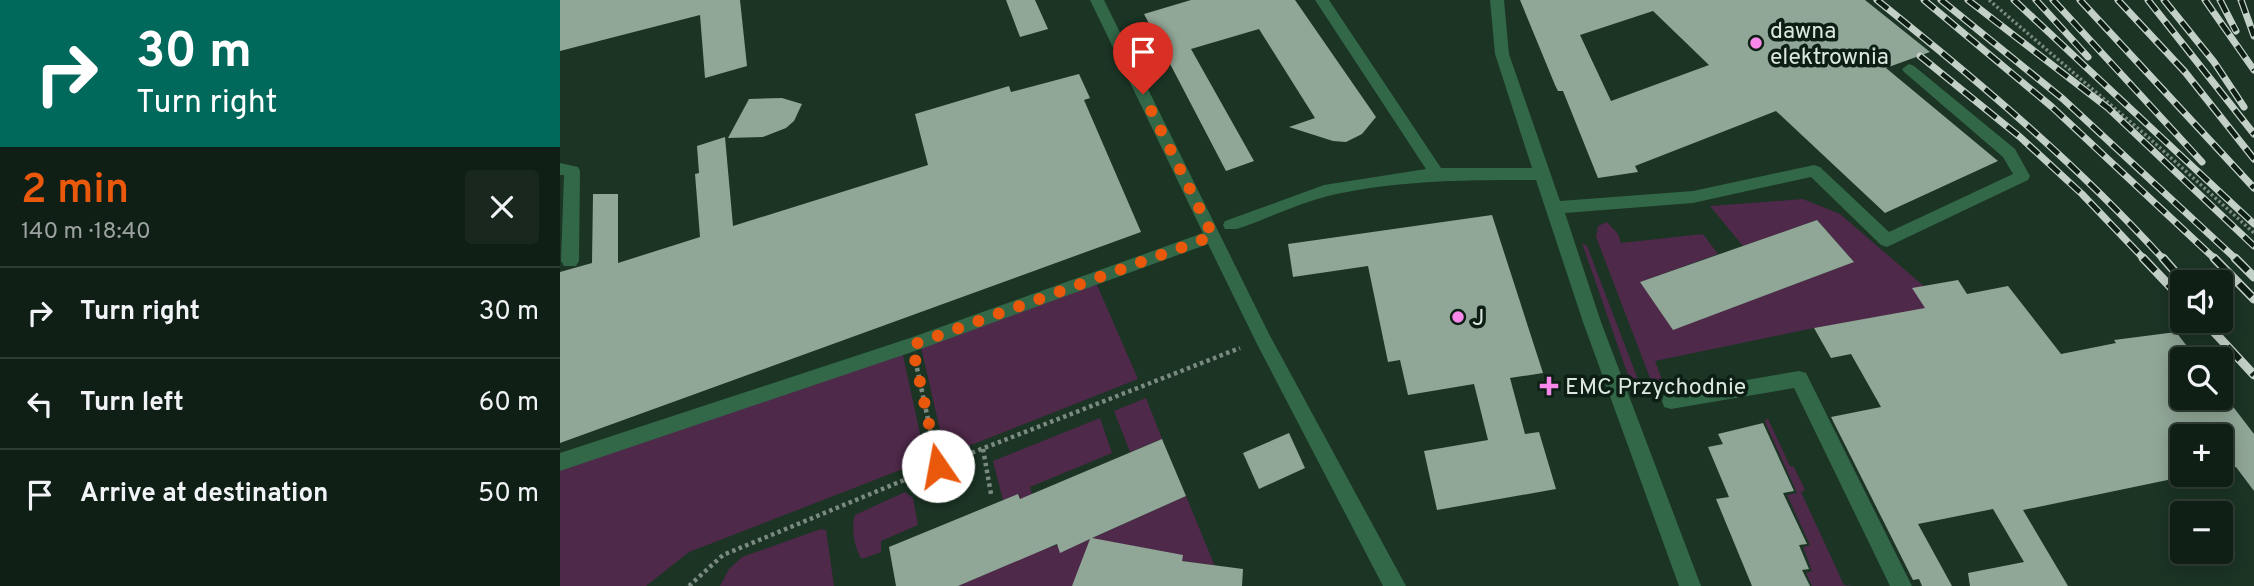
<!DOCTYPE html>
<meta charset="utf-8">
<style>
body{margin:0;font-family:Overpass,sans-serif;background:#19271f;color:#f1f3f6;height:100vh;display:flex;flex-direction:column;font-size:26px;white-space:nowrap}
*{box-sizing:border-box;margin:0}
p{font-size:23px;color:#9ca2a1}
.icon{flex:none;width:38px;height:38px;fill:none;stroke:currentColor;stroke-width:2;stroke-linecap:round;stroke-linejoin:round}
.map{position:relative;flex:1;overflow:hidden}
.drawer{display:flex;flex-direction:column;background:#101f16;width:560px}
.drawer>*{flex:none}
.top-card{background:#00695c;color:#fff;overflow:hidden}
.tools{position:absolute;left:1610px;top:270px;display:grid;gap:14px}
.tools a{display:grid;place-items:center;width:63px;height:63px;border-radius:7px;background:#101f16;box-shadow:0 4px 18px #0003,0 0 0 2px #303d35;font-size:35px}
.pin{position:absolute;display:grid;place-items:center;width:60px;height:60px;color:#fff;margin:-72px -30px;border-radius:50% 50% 50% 0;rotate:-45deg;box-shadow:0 0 7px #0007}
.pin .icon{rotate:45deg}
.me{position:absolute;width:77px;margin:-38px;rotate:348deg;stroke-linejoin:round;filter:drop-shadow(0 0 5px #0008)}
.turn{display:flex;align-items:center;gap:24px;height:147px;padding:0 21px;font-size:32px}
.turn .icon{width:91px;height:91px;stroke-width:2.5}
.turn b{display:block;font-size:49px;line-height:60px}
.round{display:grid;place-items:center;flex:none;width:74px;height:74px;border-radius:7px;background:#19271f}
.headline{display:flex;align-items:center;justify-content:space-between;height:119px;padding:0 21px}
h1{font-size:42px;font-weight:600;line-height:52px;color:#ea580c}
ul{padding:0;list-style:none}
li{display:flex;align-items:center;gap:21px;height:91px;padding:0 21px;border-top:2px solid #303d35}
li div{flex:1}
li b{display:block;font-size:26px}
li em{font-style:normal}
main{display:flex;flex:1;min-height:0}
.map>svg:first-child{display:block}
.built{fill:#1b3424;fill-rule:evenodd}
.green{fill:#4f294a}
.building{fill:#90a696;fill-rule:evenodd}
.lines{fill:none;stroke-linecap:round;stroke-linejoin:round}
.path-far1{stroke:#7c8b81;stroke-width:3.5;stroke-dasharray:2.5 2.5;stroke-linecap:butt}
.path{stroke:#7c8b81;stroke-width:4.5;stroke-dasharray:3.5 3.5;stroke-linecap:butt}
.minor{fill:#326747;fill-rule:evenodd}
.rail-far1-casing{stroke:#c3d0c7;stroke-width:7}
.rail-casing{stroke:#c3d0c7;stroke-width:9}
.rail-far1{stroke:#0d1f14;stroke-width:4.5;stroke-dasharray:14;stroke-linecap:butt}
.rail{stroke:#0d1f14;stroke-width:6;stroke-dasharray:18;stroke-linecap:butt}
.route{stroke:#ea580c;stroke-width:12;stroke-dasharray:0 21.6}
.poi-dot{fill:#f888ea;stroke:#0d1f14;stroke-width:2.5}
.labels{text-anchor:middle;stroke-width:7;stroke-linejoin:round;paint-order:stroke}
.poi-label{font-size:23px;fill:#dbe7df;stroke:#0d1f14;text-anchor:start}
</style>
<main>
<section class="drawer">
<div class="top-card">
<div class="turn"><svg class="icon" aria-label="right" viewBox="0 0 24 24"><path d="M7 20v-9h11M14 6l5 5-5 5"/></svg><div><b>30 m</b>Turn right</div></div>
</div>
<div class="headline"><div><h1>2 min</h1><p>140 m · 18:40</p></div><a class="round"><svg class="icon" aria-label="close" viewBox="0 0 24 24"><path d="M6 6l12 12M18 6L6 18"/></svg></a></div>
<ul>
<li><svg class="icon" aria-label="right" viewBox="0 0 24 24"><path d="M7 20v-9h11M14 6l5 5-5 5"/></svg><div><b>Turn right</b></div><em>30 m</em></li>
<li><svg class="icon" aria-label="left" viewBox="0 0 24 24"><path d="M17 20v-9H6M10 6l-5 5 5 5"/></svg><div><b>Turn left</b></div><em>60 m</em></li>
<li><svg class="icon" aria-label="arrive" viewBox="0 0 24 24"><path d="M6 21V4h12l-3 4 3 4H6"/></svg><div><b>Arrive at destination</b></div><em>50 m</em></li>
</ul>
</section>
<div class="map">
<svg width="1694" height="586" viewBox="0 0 1694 586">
<rect width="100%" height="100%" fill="#16291d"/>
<path class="built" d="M 0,0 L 1694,0 L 1694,586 L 0,586 ZM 1622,282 L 1661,282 L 1661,320 L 1622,320 ZM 1622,359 L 1661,359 L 1661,397 L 1622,397 ZM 1622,436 L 1661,436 L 1661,474 L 1622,474 ZM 1622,513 L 1661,513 L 1661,551 L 1622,551 Z"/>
<g class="green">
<path d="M 1243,199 L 1280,214 L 1366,288 L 1368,309 L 1254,328 L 1095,361 L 1106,390 L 1095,391 L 1036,237 L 1038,226 L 1047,222 L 1058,234 L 1061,243 L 1143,234 L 1158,254 L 1080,282 L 1113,329 L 1294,262 L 1257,220 L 1183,246 L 1150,206 Z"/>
<path d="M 1022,243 L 1027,246 L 1082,390 L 1070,381 Z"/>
<path d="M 533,276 L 578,379 L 396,451 L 387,450 L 383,443 L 361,347 Z"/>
<path d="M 342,351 L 364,452 L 361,462 L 129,552 L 86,586 L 0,586 L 0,469 Z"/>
<path d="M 586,398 L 602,439 L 570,452 L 554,411 Z"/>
<path d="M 540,418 L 552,453 L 470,487 L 487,548 L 498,545 L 501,552 L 626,496 L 663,586 L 654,565 L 622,561 L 512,586 L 398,586 L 474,553 L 459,494 L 443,500 L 433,461 Z"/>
<path d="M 1208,419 L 1230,466 L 1234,467 L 1245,490 L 1241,492 L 1284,585 L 1293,586 L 1252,586 L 1246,573 L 1252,571 L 1243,547 L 1250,545 L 1227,495 L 1237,493 L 1206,424 L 1205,420 Z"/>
<path d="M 345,492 L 353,498 L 358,525 L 321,541 L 321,552 L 302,559 C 294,549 291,526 295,515 Z"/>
<path d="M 261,529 L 266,530 L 274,586 L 160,586 L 169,569 L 182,557 Z"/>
</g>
<g class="building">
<path d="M 0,0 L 180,0 L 187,66 L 145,78 L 140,15 L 0,51 Z"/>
<path d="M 446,0 L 475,0 L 488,29 L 460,37 Z"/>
<path d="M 631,0 L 735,0 L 816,117 L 802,134 L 786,142 L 773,141 L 729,127 L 755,118 L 699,29 L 631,49 L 694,161 L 666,171 L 584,14 Z"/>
<path d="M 960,0 L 1305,0 L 1370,52 L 1326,68 L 1438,161 L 1325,213 L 1216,111 L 1075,166 L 1078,172 L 1038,178 L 1003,91 L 998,91 L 995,85 ZM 1093,11 L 1149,65 L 1051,101 L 1020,35 Z"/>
<path d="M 519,74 L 530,98 L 524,100 L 581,232 L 0,443 L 0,272 L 32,263 L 33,194 L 58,194 L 58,263 L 140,237 L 135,174 L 139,173 L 137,146 L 165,137 L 173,226 L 368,165 L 355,114 L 449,86 L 451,92 Z"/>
<path d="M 222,98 L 242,104 L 234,121 L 226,128 L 203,137 L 168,138 L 189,99 Z"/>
<path d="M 932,215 L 983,373 L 950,378 L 965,434 L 979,432 L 996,489 L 877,510 L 864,451 L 928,440 L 914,384 L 848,395 L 840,360 L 828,362 L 808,266 L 733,277 L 728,244 Z"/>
<path d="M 1257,220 L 1294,262 L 1113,330 L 1080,282 Z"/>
<path d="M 1398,280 L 1407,294 L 1448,286 L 1501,354 L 1556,343 L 1554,340 L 1616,332 L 1637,359 L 1622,359 L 1622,397 L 1661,397 L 1661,391 L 1694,434 L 1694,491 L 1676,467 L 1661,469 L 1661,436 L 1622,436 L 1622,474 L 1625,474 L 1622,477 L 1463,510 L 1508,586 L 1410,586 L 1408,573 L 1464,562 L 1433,509 L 1358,524 L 1392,586 L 1362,586 L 1359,579 L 1353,580 L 1271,417 L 1321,407 L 1291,354 L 1271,358 L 1254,328 L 1365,308 L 1352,288 Z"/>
<path d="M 1203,423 L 1234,491 L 1223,493 L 1247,544 L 1239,545 L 1249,569 L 1242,570 L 1250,586 L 1192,586 L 1156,499 L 1169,497 L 1148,447 L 1163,444 L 1158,434 Z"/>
<path d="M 729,433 L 745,468 L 699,489 L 683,453 Z"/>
<path d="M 602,439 L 626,496 L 532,538 L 623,555 L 622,561 L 683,569 L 682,586 L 512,586 L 530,539 L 500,553 L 497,544 L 398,586 L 336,586 L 329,547 L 458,494 L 460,499 Z"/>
</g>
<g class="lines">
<path class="path-far1" d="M 1429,0 L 1588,137 L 1694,233"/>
<g class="path">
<path d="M 357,368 L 378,466"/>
<path d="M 423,449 L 431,494"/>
<path d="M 129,586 L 163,555 L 378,466 L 680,348"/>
</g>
<g class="minor">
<path d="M 530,0 L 544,0 L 709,334 L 846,586 L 823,586 L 697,344 L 648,244 L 358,350 L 0,471 L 0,453 L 350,338 L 643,233 Z"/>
<path d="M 755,0 L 769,0 L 881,168 L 972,168 L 935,54 L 930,0 L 944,0 L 949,54 L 1000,201 L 1133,191 L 1254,165 L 1260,167 L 1329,232 L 1453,174 L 1443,157 L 1344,72 L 1342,69 L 1349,64 L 1354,66 L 1455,149 L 1470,176 L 1468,180 L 1327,247 L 1321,245 L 1251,177 L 1133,203 L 1005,213 L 1041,322 L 1141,586 L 1119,586 L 1023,322 L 976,180 C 906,180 837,180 768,196 C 737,204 707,219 677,229 L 665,229 L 663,225 L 665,221 L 764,185 L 866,169 Z"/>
<path d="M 0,163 L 18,167 L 20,171 L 19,261 L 16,266 L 4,266 L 1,261 L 4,175 L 0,175 Z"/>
<path d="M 1239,371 L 1246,373 L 1352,586 L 1330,586 L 1234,388 L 1111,409 L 1104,407 L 1102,401 L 1104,395 L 1111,393 Z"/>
</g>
<defs>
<g id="rail-far1">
<path d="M 1317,0 C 1418,81 1517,164 1604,260"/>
<path d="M 1364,0 L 1492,107 L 1656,260"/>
<path d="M 1381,0 L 1503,99 L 1677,260"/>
<path d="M 1408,0 L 1548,108 L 1694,246"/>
<path d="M 1454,0 L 1694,224"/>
<path d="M 1476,0 L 1528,57"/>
<path d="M 1493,0 L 1642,162"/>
<path d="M 1520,0 L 1694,188"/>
<path d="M 1558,0 L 1625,72 L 1694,159"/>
<path d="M 1588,0 L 1694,134"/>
<path d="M 1604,0 L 1654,62 L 1684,107"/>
<path d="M 1645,0 L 1694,70"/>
<path d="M 1660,0 L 1676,31"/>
<path d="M 1681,0 L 1694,36"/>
<path d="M 1360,56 L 1460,137 L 1522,194 L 1585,260"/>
</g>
<g id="rail">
<path d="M 1583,258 L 1622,299"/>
<path d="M 1603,258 L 1624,282"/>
<path d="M 1654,258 L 1694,299"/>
<path d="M 1675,258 L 1694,277"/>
<path d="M 1643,320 L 1694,375"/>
</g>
</defs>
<use href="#rail-far1" class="rail-far1-casing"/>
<use href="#rail" class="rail-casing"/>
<use href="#rail-far1" class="rail-far1"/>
<use href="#rail" class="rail"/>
</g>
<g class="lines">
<path class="route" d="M 378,466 L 352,345 L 653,236 L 583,94"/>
</g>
<g class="poi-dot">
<circle cx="1196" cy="43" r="7"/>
<circle cx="898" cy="317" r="7"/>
<path d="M985.5 375.5h7v7h7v7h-7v7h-7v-7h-7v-7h7z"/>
</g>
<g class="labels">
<g class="poi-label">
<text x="1210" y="38">dawna<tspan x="1210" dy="26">elektrownia</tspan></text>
<text x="912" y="325">J</text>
<text x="1005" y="394">EMC Przychodnie</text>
</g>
</g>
</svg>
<div class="tools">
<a><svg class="icon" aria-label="sound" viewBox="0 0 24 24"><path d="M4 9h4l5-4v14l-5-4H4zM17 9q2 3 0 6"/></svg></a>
<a><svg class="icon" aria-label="search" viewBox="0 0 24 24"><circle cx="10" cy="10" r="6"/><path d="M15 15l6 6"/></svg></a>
<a>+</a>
<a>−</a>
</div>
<div class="pin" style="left:583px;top:94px;background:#d93025"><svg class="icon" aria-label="arrive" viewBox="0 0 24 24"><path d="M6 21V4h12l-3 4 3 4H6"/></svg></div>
<svg class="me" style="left:378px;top:466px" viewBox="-20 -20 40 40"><circle r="19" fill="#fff"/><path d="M0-13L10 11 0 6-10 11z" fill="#ea580c"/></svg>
</div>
</main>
